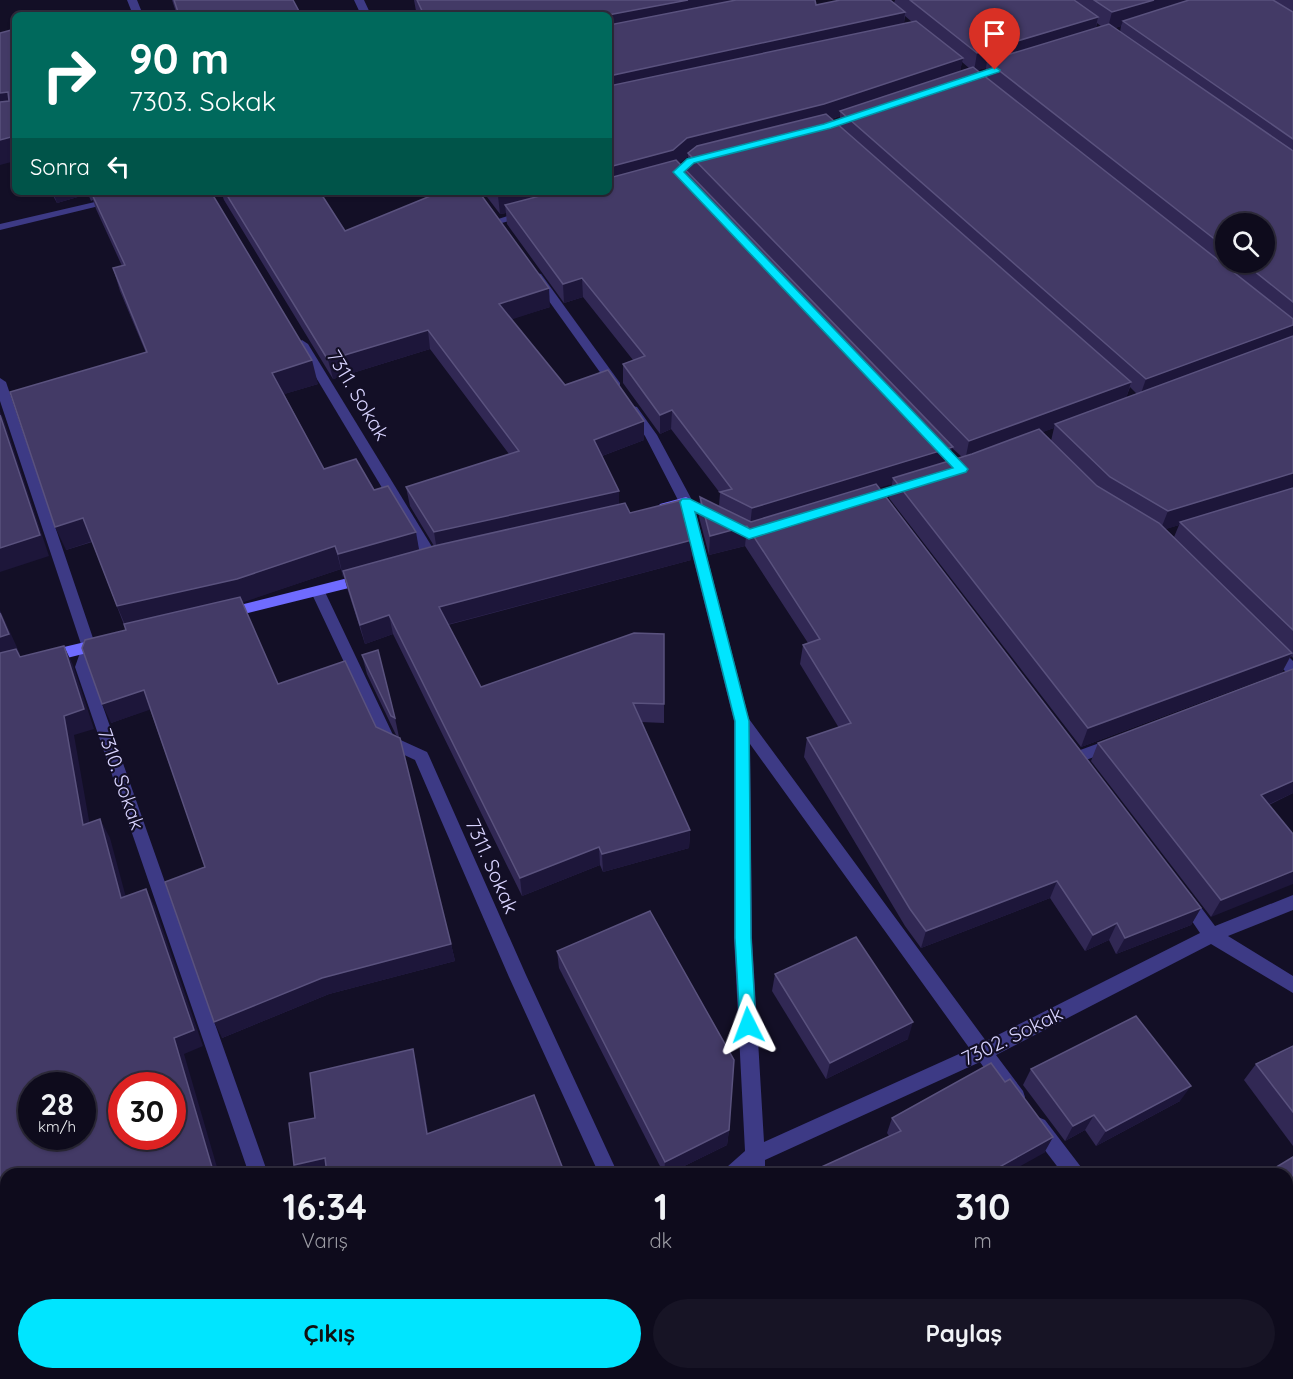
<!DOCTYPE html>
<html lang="tr">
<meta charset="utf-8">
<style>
body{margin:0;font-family:Quicksand,sans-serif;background:#171425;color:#f1f3f6;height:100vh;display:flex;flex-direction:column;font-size:22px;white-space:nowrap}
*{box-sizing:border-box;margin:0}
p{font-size:20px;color:#9b9ba3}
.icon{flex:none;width:33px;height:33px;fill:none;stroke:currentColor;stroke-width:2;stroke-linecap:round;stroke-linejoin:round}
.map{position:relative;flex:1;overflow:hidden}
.sheet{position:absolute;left:0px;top:1168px;width:1293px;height:212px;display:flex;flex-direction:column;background:#0e0b1c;border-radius:18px 18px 0 0;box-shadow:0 2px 4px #0004,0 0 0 2px #2e2b3b}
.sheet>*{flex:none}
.top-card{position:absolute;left:12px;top:12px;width:600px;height:183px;border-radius:9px;box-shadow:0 2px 4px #0004,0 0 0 2px #2e2b3b;background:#00695c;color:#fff;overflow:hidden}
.controls{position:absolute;left:1215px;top:213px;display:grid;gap:12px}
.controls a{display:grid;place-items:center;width:60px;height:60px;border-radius:50%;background:#0e0b1c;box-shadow:0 2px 4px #0004,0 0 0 2px #2e2b3b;font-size:30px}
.speed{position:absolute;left:18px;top:1072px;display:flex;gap:12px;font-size:30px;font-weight:700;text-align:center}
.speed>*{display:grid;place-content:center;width:78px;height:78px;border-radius:50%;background:#0e0b1c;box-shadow:0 2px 4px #0004,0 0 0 2px #2e2b3b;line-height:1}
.speed small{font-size:15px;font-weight:400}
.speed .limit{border:9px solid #d22;background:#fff;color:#111}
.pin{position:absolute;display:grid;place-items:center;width:51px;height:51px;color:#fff;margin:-62px -26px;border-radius:50% 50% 50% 0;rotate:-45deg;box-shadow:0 0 6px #0007}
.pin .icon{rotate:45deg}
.me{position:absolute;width:66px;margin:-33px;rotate:357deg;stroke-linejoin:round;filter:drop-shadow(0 0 4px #0008)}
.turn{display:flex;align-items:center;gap:21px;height:126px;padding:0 18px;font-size:27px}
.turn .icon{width:78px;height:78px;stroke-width:2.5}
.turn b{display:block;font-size:42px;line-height:51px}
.then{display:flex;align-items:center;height:57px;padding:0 18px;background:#0003;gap:12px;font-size:22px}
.eta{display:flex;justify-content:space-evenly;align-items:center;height:102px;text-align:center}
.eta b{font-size:36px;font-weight:700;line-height:42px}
.button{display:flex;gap:12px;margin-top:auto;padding:12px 18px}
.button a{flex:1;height:69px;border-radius:36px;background:#00e5ff;color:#111;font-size:24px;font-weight:700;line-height:69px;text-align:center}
.button a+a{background:#171425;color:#f1f3f6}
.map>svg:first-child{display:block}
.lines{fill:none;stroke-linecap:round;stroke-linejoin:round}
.street{fill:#3d3a85;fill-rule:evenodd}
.secondary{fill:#6f6bff;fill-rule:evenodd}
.wall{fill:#312854;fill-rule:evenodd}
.shaded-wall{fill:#1d163a}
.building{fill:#433a66;stroke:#5a527e;stroke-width:1.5;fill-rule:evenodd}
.route{fill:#00e5ff;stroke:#0095a6;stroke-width:1.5}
.labels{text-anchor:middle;stroke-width:4.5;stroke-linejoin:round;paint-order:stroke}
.street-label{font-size:20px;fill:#d9d4ff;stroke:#130f26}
</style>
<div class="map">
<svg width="1293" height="1379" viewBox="0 0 1293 1379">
<rect width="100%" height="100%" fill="#130f26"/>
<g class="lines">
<g class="street">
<path d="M 127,0 L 137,0 L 143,15 L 133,15 Z"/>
<path d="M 354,0 L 364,0 L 371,15 L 361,15 Z"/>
<path d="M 138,192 L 157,192 L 0,230 L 0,224 Z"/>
<path d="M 526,210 L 530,211 L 530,215 L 498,224 L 492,221 Z"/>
<path d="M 537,273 L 541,274 L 620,383 L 620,389 L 612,389 L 531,276 Z"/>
<path d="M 302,340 L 308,344 L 437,555 L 439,559 L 437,563 L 427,563 L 296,344 Z"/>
<path d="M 0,378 L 6,382 L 96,647 L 89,667 L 268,1174 L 249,1174 L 75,667 L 82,647 L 0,401 Z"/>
<path d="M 633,406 L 637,407 L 657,435 L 693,502 L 749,719 L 986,1041 L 1200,933 L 1177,899 L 1179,894 L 1185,892 L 1191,894 L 1215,926 L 1293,895 L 1293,910 L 1228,936 L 1293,976 L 1293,993 L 1211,944 L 996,1055 L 1023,1091 L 1025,1097 L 1023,1103 L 1016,1106 L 1009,1103 L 980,1062 L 765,1160 L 765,1174 L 725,1174 L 727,1167 L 745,1151 L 734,938 L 734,721 L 679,502 L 645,436 L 627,410 ZM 750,744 L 970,1049 L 764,1142 L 752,938 Z"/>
<path d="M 318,587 L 325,592 L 394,737 L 427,752 L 429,756 L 526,975 L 618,1174 L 599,1174 L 509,977 L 415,760 L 383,745 L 311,592 Z"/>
<path d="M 1272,643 L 1277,645 L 1293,661 L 1293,676 L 1288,674 L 1267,653 L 1265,649 Z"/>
<path d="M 1113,738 L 1118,740 L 1121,744 L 1118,748 L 1078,763 L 1072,761 L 1070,757 L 1072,753 Z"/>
<path d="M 1038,1117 L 1045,1120 L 1081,1167 L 1083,1174 L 1063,1174 L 1031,1132 L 1029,1126 L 1031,1120 Z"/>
<path d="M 318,1374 L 338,1374 L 340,1379 L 320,1379 Z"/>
<path d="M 511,1374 L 534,1374 L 532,1379 L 509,1379 Z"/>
<rect x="760" y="1374" width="20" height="5"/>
</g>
<g class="secondary">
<path d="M 686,497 L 722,515 L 724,518 L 722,521 L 712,521 L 685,507 L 665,512 L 658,507 L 660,504 Z"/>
<path d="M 364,574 L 369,575 L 371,579 L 369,583 L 228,618 L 221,613 L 228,608 Z"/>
<path d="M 102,638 L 107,640 L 109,644 L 107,648 L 47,663 L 40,657 L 47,651 Z"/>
</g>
</g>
<g class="wall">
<path d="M 172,0 L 293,0 L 301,15 L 177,15 Z"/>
<path d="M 414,0 L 815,0 L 816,5 L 894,3 L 895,0 L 1293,0 L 1293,658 L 1291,656 L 1282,672 L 1081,747 L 889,498 L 892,484 L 879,487 L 1201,908 L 1191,925 L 1116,954 L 1109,940 L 1085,951 L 1050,898 L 921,948 L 905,926 L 804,757 L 807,738 L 839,728 L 800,664 L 803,645 L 808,643 L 745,546 L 709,555 L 699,517 L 700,497 L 719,506 L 720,493 L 671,429 L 660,434 L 623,383 L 623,364 L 633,360 L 583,297 L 564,303 L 507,224 L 506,213 L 500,214 L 484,193 L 484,192 L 609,192 L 609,15 L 417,15 L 416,11 ZM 905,16 L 912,22 L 904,23 ZM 1097,23 L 1102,27 L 1096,28 ZM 1121,26 L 1120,32 L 1115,28 ZM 962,62 L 969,68 L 960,71 ZM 986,68 L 984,76 L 977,70 ZM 840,116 L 839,124 L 832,119 ZM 686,157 L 688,157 L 687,172 L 679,163 ZM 1226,224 L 1264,262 L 1226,262 ZM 1130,387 L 1137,394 L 1126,398 ZM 1054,428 L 1051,441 L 1042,432 ZM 952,448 L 962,457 L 950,461 ZM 1179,525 L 1174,537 L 1165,529 Z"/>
<path d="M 51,192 L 211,192 L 318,384 L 284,394 L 324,469 L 374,490 L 419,550 L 434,546 L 410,506 L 406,487 L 509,454 L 430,349 L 333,379 L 224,200 L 221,192 L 320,192 L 345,231 L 550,307 L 511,319 L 565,385 L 644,421 L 644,440 L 602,456 L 619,505 L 630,513 L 692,540 L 691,560 L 448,625 L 481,687 L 664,634 L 664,723 L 641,722 L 690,830 L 689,848 L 603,872 L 600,865 L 522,896 L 393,634 L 365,644 L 348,591 L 344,577 L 343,577 L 341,569 L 242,602 L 278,684 L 451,944 L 455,961 L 329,994 L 222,1038 L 205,867 L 150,709 L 111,723 L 126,630 L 92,542 L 66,550 L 146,353 L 120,291 L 113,268 L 122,266 L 96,209 L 93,200 L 91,201 L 88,194 L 57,203 Z"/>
<path d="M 362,655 L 395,718 L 399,737 L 396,735 L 367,674 Z"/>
<path d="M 1098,743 L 1293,793 L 1269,805 L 1293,834 L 1211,917 L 1091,761 Z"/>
<path d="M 557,951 L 729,1130 L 727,1145 L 668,1174 L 664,1174 L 559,968 Z"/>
<path d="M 775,974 L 908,1039 L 826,1079 L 772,991 Z"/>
<path d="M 1293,1046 L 1293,1146 L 1244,1080 L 1256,1064 Z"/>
<path d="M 1031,1069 L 1180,1101 L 1096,1146 L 1085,1130 L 1065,1141 L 1023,1085 Z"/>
<path d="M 1005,1082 L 1053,1137 L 1044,1153 L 889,1136 L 887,1133 L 892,1118 Z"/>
<path d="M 843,1374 L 1287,1374 L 1293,1379 L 845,1379 Z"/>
</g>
<g class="shaded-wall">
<path d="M 688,0 L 780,0 L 609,33 L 609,15 Z"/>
<path d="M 1154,0 L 1210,0 L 1123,21 L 1121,26 L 1107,31 L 1112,12 Z"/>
<path d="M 905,12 L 903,30 L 609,94 L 609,76 Z"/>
<path d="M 1098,17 L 1094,35 L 987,61 L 986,68 L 974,71 L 977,53 Z"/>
<path d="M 963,58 L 959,76 L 840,111 L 840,116 L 822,122 L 688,153 L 688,157 L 673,168 L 609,186 L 609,167 L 687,138 Z"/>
<path d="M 8,92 L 15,110 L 0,117 L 0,93 Z"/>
<path d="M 15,136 L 15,161 L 0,165 L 0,140 Z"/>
<path d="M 53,192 L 88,192 L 88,194 L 57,203 Z"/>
<path d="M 513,192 L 584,192 L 505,205 L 506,213 L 500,214 L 498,196 Z"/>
<path d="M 582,278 L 583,297 L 564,303 L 563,284 Z"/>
<path d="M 549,288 L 550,307 L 501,323 L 499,304 Z"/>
<path d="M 1293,325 L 1293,336 L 1291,340 L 1140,396 L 1146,379 Z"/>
<path d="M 428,330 L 430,349 L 333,379 L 328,360 Z"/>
<path d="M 312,360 L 318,384 L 278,396 L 272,373 Z"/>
<path d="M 1131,382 L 1125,402 L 1055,424 L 1054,428 L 965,461 L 969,441 Z"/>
<path d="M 672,410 L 671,429 L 660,434 L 660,415 Z"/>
<path d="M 0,411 L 4,420 L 49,556 L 0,572 Z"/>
<path d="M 644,421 L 644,440 L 594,459 L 594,440 Z"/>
<path d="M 953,447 L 948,466 L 893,478 L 892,484 L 750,527 L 752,508 Z"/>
<path d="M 1293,473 L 1293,488 L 1180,522 L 1179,525 L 1160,531 L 1168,511 Z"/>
<path d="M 619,491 L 619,510 L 437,551 L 434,532 Z"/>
<path d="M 83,518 L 93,541 L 66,550 L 55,527 Z"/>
<path d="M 747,526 L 745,546 L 709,555 L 710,536 Z"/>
<path d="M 416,532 L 420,555 L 343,577 L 338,554 Z"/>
<path d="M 692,540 L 691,560 L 442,626 L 439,607 Z"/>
<path d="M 335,546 L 341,569 L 244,602 L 127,629 L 117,606 Z"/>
<path d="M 0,610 L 20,654 L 19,654 L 26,669 L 0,659 Z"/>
<path d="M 389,615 L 393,634 L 365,644 L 360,625 Z"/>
<path d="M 64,646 L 73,665 L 94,729 L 74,735 L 93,843 L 83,825 L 64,716 Z"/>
<path d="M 1292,653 L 1282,672 L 1081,747 L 1088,728 Z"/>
<path d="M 144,690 L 152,709 L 111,723 L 102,704 Z"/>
<path d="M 1293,781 L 1293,793 L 1250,813 L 1261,795 Z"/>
<path d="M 100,819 L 110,838 L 131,916 L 121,898 Z"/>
<path d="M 690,830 L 689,848 L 603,872 L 602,854 Z"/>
<path d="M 599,847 L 600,865 L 522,896 L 520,878 Z"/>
<path d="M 1293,871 L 1293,884 L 1211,917 L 1221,900 Z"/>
<path d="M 1057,881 L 1050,898 L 921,948 L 926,931 Z"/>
<path d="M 146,889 L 155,907 L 203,1046 L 184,1054 L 219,1174 L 214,1174 L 174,1038 Z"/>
<path d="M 1201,908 L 1191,925 L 1116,954 L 1125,938 Z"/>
<path d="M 1117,923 L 1109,940 L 1085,951 L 1093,935 Z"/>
<path d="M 451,944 L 455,961 L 329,994 L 222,1038 L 214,1022 L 322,978 Z"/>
<path d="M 913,1022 L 908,1039 L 826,1079 L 830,1063 Z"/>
<path d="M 413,1049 L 417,1065 L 431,1149 L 427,1134 Z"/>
<path d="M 1191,1086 L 1180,1101 L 1096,1146 L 1106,1131 Z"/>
<path d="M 1094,1115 L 1085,1130 L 1065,1141 L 1073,1126 Z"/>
<path d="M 729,1130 L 727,1145 L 668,1174 L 664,1174 L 665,1162 Z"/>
<path d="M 1053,1137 L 1044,1153 L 1006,1174 L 987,1174 Z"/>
<path d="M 325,1158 L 332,1172 L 323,1174 L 299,1174 L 294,1165 Z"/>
<path d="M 272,1374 L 277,1374 L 279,1379 L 273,1379 Z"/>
<path d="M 448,1374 L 466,1374 L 460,1379 L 441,1379 Z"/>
</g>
<g class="building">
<path d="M 174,0 L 293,0 L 301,15 L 179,15 Z"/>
<path d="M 417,0 L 688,0 L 608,15 L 424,15 Z"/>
<path d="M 736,0 L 815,0 L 816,5 L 840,0 L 890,0 L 905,12 L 609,76 L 609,25 Z"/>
<path d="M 910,0 L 1074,0 L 1098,17 L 977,53 Z"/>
<path d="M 1094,0 L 1154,0 L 1112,12 Z"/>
<path d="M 1189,0 L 1273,0 L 1293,12 L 1293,139 L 1123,21 Z"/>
<path d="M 916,21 L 963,58 L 824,104 L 687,138 L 673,150 L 609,167 L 609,86 Z"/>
<path d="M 1109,24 L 1293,151 L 1293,302 L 1243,262 L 1264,262 L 1264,224 L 1226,224 L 1226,248 L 987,61 Z"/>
<path d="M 15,29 L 15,136 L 0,140 L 0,102 L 9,101 L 8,92 L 0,93 L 0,33 Z"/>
<path d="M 973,67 L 1293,319 L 1293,325 L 1146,379 L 840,111 Z"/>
<path d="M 826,114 L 1131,382 L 969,441 L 688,153 L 697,146 Z"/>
<path d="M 676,160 L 953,447 L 752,508 L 720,492 L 732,489 L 672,410 L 660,415 L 623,364 L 645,356 L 582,278 L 563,284 L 505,205 L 555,192 L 609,192 L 609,178 Z"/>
<path d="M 91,192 L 211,192 L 312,360 L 272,373 L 324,469 L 356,459 L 374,490 L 388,486 L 416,532 L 338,554 L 335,546 L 237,579 L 117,606 L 83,518 L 55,527 L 10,392 L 147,352 L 113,268 L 125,265 Z"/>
<path d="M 225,192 L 320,192 L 345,231 L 440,192 L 479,192 L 549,288 L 499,304 L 565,385 L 608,370 L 644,421 L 594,440 L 619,491 L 434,532 L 406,487 L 519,451 L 428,330 L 328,360 Z"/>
<path d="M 495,192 L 513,192 L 498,196 Z"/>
<path d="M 1293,336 L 1293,473 L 1168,511 L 1110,477 L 1055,424 Z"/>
<path d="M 0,415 L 40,535 L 0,548 Z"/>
<path d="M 1039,429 L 1097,486 L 1159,523 L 1292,653 L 1088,728 L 893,478 L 972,454 Z"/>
<path d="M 876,484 L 1201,908 L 1125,938 L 1117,923 L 1093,935 L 1057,881 L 926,931 L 910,909 L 807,738 L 851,723 L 803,645 L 820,639 L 747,526 L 710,536 L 700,497 L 751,522 Z"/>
<path d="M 1293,488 L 1293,630 L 1180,522 Z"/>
<path d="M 682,500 L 692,540 L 439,607 L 481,687 L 634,633 L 664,634 L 664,704 L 633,703 L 690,830 L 602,854 L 599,847 L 520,878 L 389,615 L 360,625 L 343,571 L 434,546 L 625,503 L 630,513 Z"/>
<path d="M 240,597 L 278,684 L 345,661 L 376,727 L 400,738 L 451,944 L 322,978 L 214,1022 L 165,882 L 205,867 L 144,690 L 102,704 L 82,648 L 85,640 L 126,630 L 124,624 Z"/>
<path d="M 0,613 L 9,634 L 0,637 Z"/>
<path d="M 64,646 L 84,709 L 64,716 L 83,825 L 100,819 L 121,898 L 146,889 L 194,1030 L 174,1038 L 214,1174 L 6,1174 L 6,1374 L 272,1374 L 273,1379 L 0,1379 L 0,653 L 16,649 L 20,657 ZM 32,1086 L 82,1086 L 82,1137 L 32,1137 ZM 122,1086 L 172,1086 L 172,1137 L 122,1137 Z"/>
<path d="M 378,650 L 395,718 L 391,716 L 362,655 Z"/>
<path d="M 1293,669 L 1293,781 L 1261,795 L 1293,834 L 1293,871 L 1221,900 L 1098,743 Z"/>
<path d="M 650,911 L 734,1060 L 729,1130 L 665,1162 L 557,951 Z"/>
<path d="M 856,937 L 913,1022 L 830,1063 L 775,974 Z"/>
<path d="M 1136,1016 L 1191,1086 L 1106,1131 L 1094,1115 L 1073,1126 L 1031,1069 Z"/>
<path d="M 1293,1046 L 1293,1112 L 1256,1064 Z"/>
<path d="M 413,1049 L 427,1134 L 534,1095 L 565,1174 L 327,1174 L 325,1158 L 294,1165 L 289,1123 L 315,1118 L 310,1073 Z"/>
<path d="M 991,1063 L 1005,1082 L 1010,1079 L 1053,1137 L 987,1174 L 806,1174 L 901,1131 L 892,1118 Z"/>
<path d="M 1293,1157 L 1293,1379 L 856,1379 L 853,1374 L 1287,1374 L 1287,1174 L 1265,1174 Z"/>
<path d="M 380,1374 L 448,1374 L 441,1379 L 383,1379 Z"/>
<path d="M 574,1374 L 710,1374 L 710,1379 L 569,1379 Z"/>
</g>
<path class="route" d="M 995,67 L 1000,70 L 999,72 L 831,128 L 694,163 L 684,172 L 968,469 L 966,472 L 749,539 L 695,512 L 749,721 L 751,938 L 756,1025 L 753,1030 L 748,1032 L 742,1030 L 740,1025 L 735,938 L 735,721 L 680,502 L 682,499 L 690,499 L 750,529 L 953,468 L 673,172 L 687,159 L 824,124 Z"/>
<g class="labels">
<g class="street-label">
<text transform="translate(358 395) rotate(59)" y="7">7311. Sokak</text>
<text transform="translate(121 779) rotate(71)" y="7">7310. Sokak</text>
<text transform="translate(492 866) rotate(66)" y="7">7311. Sokak</text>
<text transform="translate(1012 1036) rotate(-26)" y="7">7302. Sokak</text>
</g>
</g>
</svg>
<div class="controls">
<a><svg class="icon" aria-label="search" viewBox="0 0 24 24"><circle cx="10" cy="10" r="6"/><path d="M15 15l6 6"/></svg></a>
</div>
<div class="speed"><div>28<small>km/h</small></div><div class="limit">30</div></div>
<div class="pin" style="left:995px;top:70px;background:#d93025"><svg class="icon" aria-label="arrive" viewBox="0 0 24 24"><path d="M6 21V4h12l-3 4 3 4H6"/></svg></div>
<svg class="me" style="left:748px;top:1025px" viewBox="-20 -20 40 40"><path d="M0-17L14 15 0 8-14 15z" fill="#00e5ff" stroke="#fff" stroke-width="4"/></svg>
<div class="top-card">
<div class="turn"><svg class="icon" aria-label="right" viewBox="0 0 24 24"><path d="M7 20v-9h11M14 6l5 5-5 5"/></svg><div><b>90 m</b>7303. Sokak</div></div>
<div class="then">Sonra<svg class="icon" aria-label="left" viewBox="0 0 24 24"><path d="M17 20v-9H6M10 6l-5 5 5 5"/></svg></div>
</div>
<section class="sheet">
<div class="eta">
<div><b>16:34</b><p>Varış</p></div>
<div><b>1</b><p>dk</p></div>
<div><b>310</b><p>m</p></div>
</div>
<div class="button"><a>Çıkış</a><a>Paylaş</a></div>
</section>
</div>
